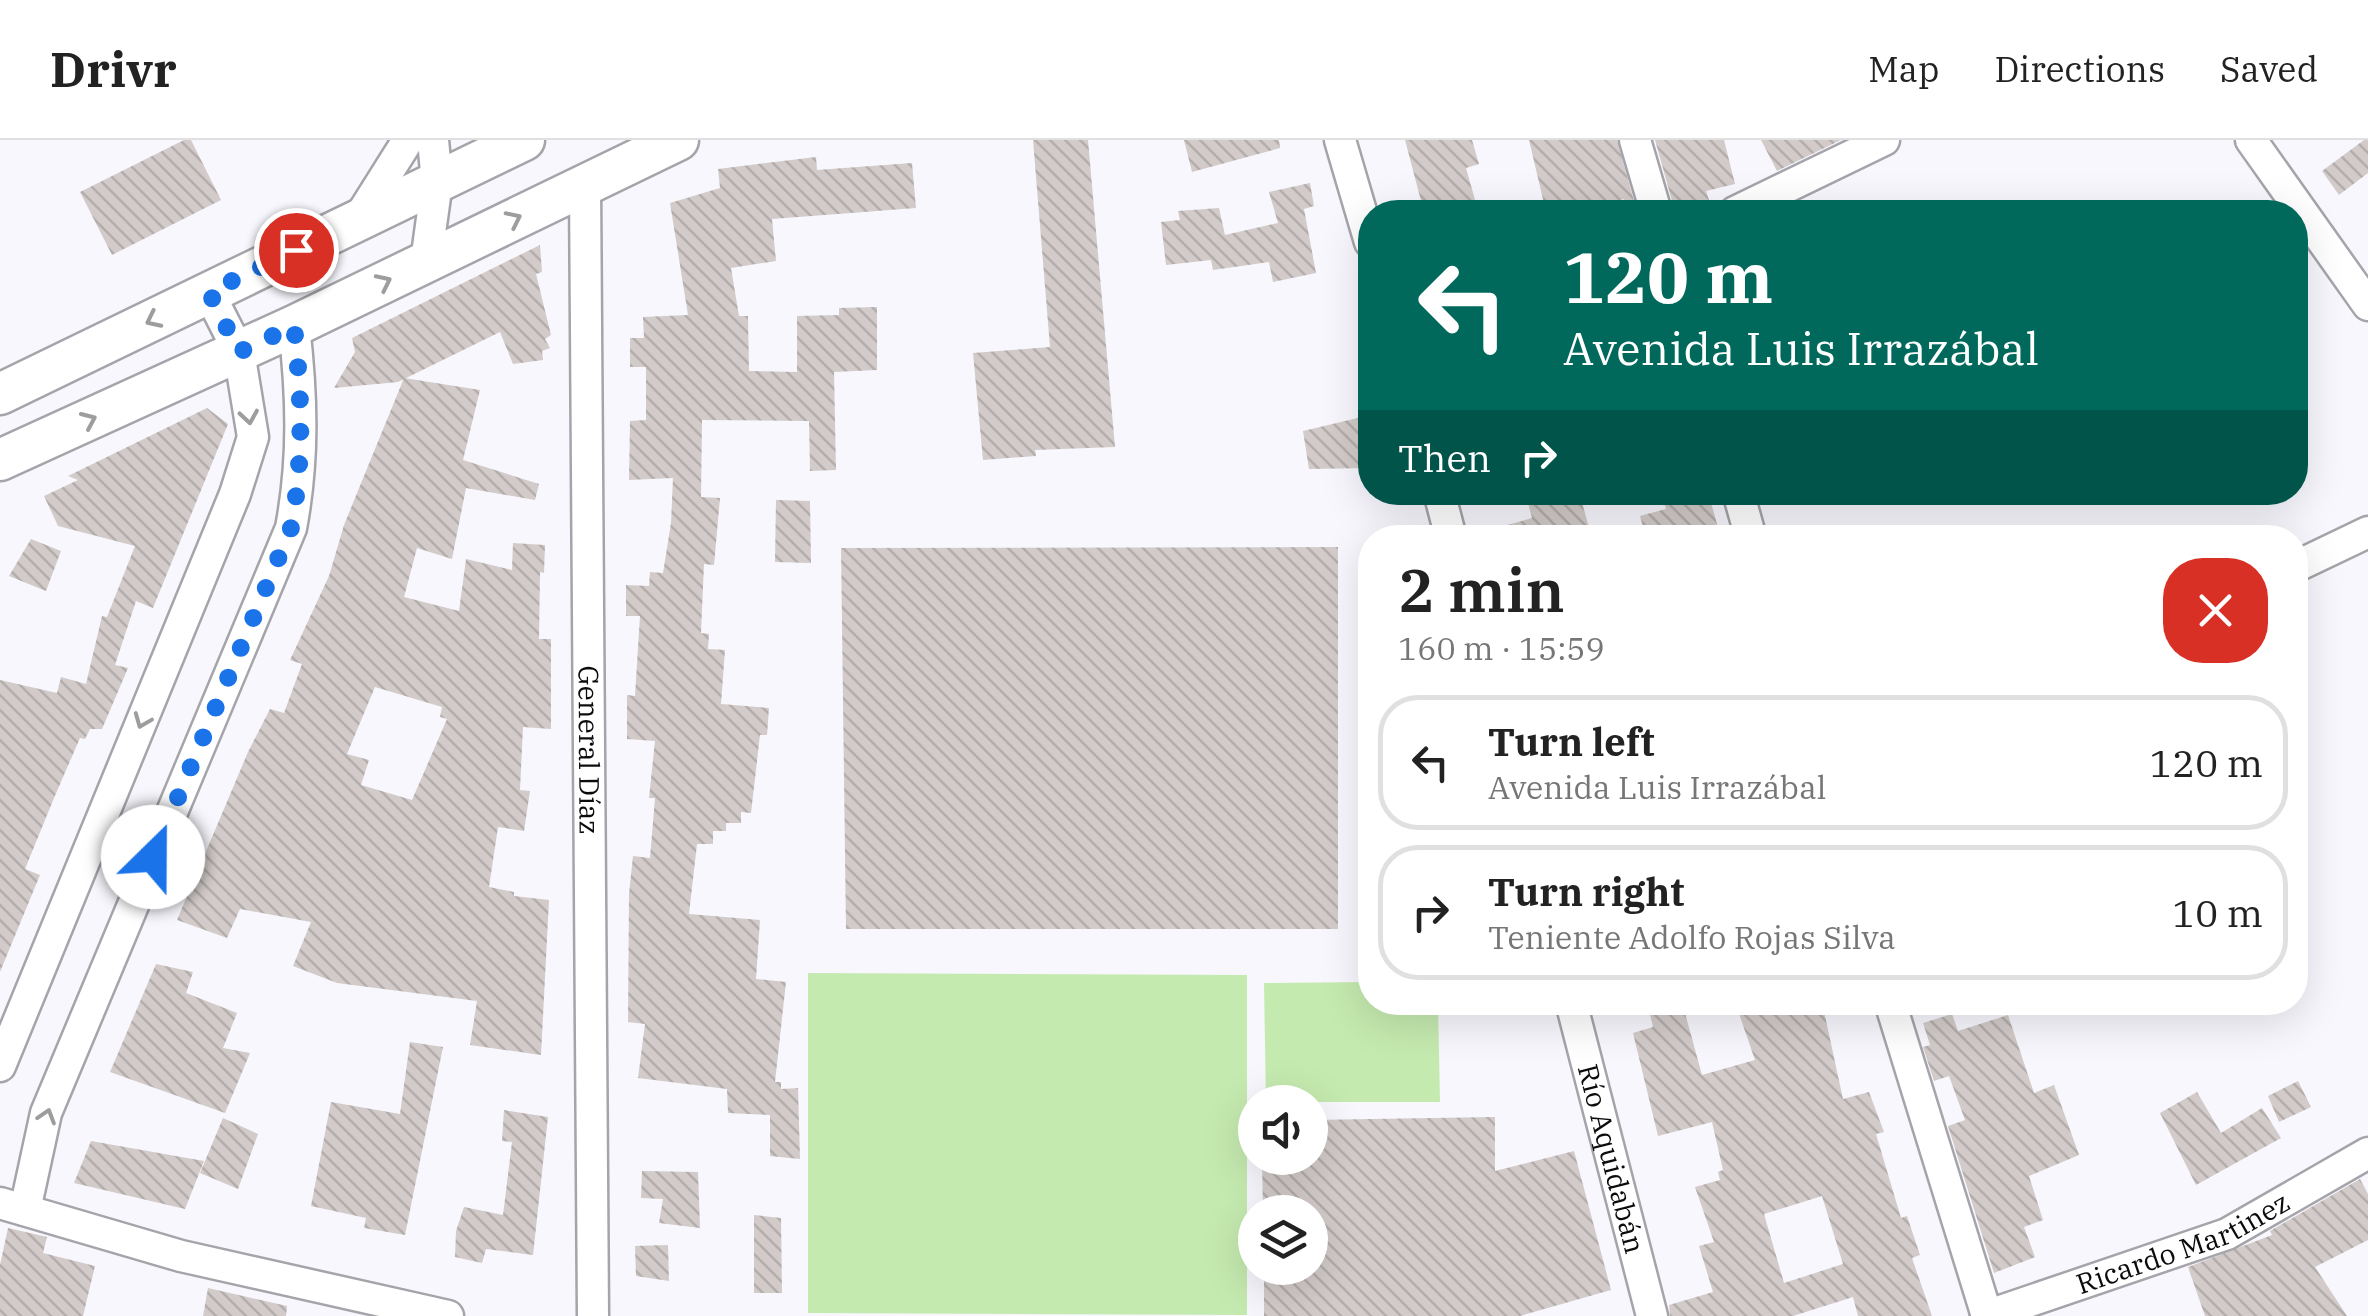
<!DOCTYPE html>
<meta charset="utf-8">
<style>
body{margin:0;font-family:"IBM Plex Serif",serif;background:#f6f6f6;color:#222;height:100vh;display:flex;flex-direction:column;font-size:38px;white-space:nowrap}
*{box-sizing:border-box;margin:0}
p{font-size:32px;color:#767676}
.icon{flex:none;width:55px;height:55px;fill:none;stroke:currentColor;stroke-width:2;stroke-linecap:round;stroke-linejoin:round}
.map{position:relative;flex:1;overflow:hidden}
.sheet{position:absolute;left:1358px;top:385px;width:950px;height:490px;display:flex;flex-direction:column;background:#fff;border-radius:40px;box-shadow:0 10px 40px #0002}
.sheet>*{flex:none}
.top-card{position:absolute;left:1358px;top:60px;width:950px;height:305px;border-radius:40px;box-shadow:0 10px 40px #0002;background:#00695c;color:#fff;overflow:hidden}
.fabs{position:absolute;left:1238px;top:945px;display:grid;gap:20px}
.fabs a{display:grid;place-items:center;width:90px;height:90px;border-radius:50%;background:#fff;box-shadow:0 10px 40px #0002;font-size:50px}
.pin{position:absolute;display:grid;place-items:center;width:85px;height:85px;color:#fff;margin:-42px;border:5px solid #fff;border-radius:50%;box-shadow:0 2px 10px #0007}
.me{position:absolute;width:110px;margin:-55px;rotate:23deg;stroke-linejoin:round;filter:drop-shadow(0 0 8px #0008)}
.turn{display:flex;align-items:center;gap:35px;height:210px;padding:0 40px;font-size:45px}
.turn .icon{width:130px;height:130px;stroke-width:2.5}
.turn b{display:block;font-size:70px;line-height:85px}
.then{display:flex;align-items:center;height:95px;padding:0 40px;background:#0003;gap:20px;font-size:38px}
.round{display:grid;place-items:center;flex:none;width:105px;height:105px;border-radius:40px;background:#f6f6f6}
.overview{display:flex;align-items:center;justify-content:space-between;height:170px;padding:0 40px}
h1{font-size:60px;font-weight:600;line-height:75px}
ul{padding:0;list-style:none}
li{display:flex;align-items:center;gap:30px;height:135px;margin:0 20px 15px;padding:0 20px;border:5px solid #e0e0e0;border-radius:40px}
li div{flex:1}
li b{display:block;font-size:38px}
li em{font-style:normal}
header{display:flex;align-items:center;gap:60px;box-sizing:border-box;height:140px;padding:0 50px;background:#fff;border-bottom:2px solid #e0e0e0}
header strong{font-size:48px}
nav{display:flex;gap:55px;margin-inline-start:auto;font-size:35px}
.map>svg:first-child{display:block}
.green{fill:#c5eaaf}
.building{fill:url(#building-back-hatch);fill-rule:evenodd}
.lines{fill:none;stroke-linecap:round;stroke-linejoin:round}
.minor-casing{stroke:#a5a4aa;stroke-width:35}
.secondary-casing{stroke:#a5a4aa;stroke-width:45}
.minor{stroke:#fff;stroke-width:30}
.secondary{stroke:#fff;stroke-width:40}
.oneway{stroke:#9d9d9e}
.route{stroke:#1a73e8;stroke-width:18;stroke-dasharray:0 32.4}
.labels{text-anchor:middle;stroke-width:8;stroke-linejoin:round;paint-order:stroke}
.street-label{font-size:28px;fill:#0b0b0d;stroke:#f7f7fd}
</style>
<header>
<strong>Drivr</strong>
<nav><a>Map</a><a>Directions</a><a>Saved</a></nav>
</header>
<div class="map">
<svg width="2368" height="1176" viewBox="0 0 2368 1176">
<defs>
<pattern id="building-back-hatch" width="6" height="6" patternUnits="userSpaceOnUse" patternTransform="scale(2.5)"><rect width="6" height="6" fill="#d2cbc9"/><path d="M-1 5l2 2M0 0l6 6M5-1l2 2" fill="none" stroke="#b3adab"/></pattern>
</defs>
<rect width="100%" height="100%" fill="#f7f7fd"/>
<g class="green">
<path d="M 808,833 L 1247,835 L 1247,1175 L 808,1173 Z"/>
<path d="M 1370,842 L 1370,862 L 1438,863 L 1440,962 L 1266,962 L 1264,843 Z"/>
</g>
<g class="building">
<path d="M 184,0 L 191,0 L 221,60 L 112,115 L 80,52 Z"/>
<path d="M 1033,0 L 1088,0 L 1115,307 L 1035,310 L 1036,316 L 983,320 L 973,213 L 1050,207 Z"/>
<path d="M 1184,0 L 1279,0 L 1280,8 L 1192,32 Z"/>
<path d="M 1405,0 L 1472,0 L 1479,24 L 1466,28 L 1477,67 L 1424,72 Z"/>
<path d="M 1529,0 L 1617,0 L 1637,72 L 1628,72 L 1624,59 L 1575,72 L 1546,72 Z"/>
<path d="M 1655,0 L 1724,0 L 1735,44 L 1706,51 L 1709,60 L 1674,68 Z"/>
<path d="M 1761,0 L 1841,0 L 1777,31 Z"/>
<path d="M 2364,0 L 2368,0 L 2368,33 L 2339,55 L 2322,31 Z"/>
<path d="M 816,17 L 817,30 L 912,23 L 916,68 L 772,79 L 776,121 L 731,128 L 739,176 L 748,176 L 749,231 L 797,232 L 797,176 L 839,175 L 839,168 L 877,167 L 877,230 L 834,232 L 836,330 L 810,331 L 809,281 L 702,280 L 701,357 L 720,358 L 714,425 L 704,424 L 701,493 L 709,494 L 708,509 L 725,510 L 721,564 L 769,568 L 767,595 L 760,595 L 751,673 L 741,672 L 741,683 L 726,683 L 726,691 L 713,691 L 713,704 L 697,704 L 689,774 L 760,780 L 756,839 L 786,842 L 775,942 L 781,942 L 781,949 L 798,948 L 800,1019 L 770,1016 L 770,975 L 728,973 L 727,949 L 638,938 L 645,884 L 628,882 L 629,754 L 633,716 L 650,718 L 655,658 L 649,658 L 655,601 L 627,599 L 627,555 L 635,556 L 640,476 L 626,476 L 626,445 L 649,446 L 650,432 L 663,433 L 671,383 L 673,338 L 629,340 L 630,281 L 646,280 L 646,227 L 630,227 L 630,198 L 644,198 L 643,177 L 688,175 L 670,63 L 720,48 L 718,29 Z"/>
<path d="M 1310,43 L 1314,66 L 1304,69 L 1316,133 L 1273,142 L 1269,122 L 1213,130 L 1211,120 L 1166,125 L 1161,82 L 1180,80 L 1178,71 L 1219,68 L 1225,95 L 1278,83 L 1269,52 Z"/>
<path d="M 540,105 L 542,132 L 536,134 L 551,195 L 545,199 L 550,208 L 542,211 L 543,220 L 513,224 L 500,192 L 398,242 L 334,248 L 355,212 L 352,198 Z"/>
<path d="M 404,238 L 480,250 L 463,320 L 539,344 L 535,360 L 466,348 L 452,419 L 417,408 L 404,457 L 459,471 L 466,419 L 512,430 L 513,403 L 545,405 L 544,433 L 540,432 L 539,499 L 551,499 L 551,589 L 523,587 L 520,650 L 530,651 L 524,691 L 498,687 L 489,747 L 514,752 L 514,756 L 549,760 L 541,915 L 470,905 L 477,861 L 337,843 L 293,826 L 311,782 L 240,769 L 227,798 L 177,780 L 248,612 L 270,569 L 284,573 L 302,524 L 290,520 L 329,436 L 344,385 ZM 375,547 L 442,567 L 440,577 L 447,579 L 412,660 L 361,645 L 369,620 L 347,614 Z"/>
<path d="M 207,268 L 228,284 L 153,468 L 136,461 L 115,525 L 128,528 L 102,589 L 90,589 L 85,599 L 80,598 L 54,658 L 25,729 L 40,735 L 0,832 L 0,540 L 57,553 L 61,537 L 86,544 L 102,476 L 107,477 L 135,406 L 58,386 L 44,356 L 78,340 L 68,336 Z"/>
<path d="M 1366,276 L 1370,328 L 1309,329 L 1303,291 Z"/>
<path d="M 1525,352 L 1579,352 L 1592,398 L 1488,398 L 1487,391 L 1532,378 Z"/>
<path d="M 1661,352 L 1708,352 L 1721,398 L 1646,398 L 1640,376 L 1666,369 Z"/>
<path d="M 776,360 L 810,361 L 811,423 L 775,422 Z"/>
<path d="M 31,399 L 61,411 L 46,451 L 9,436 Z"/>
<path d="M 1338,407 L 1338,789 L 846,789 L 841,408 Z"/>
<path d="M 156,824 L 193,832 L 186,853 L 237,873 L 223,908 L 250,913 L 225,973 L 110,932 Z"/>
<path d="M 1647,862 L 1682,862 L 1702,935 L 1755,920 L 1735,862 L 1822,862 L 1843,959 L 1869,952 L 1884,992 L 1876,994 L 1901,1078 L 1907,1076 L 1920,1115 L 1912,1118 L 1932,1176 L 1858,1176 L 1853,1157 L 1793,1176 L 1670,1176 L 1669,1165 L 1713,1152 L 1699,1106 L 1714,1102 L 1695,1047 L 1720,1040 L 1718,1032 L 1723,1030 L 1712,982 L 1658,996 L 1633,893 L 1653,887 ZM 1822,1056 L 1843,1124 L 1784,1143 L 1764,1074 Z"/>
<path d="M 1952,874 L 1958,891 L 2008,875 L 2034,953 L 2054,945 L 2079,1015 L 2029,1036 L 2043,1080 L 2024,1087 L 2035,1117 L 1994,1133 L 1948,986 L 1965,980 L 1949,936 L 1934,941 L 1923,907 L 1930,905 L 1923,883 Z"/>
<path d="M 410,902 L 443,907 L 405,1095 L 364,1088 L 366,1078 L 311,1066 L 331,962 L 400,974 Z"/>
<path d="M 2298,941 L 2311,967 L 2279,982 L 2268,956 Z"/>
<path d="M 2197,952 L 2221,993 L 2262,968 L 2281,998 L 2196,1045 L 2160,973 Z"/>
<path d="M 504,970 L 548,977 L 533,1115 L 486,1109 L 482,1123 L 455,1117 L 456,1091 L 464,1067 L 503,1075 L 512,1002 L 502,1001 Z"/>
<path d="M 1495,977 L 1495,1031 L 1574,1011 L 1611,1150 L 1520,1176 L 1264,1176 L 1264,1128 L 1310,1128 L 1310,1072 L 1263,1072 L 1262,1018 L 1310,1018 L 1310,980 Z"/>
<path d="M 223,978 L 258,994 L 238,1049 L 200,1033 Z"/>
<path d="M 91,1001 L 204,1021 L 185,1069 L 74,1043 Z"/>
<path d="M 642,1031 L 698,1032 L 700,1088 L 659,1083 L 663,1059 L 641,1058 Z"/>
<path d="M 2360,1039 L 2368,1054 L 2368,1100 L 2315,1127 L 2347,1176 L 2205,1176 L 2188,1127 L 2272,1095 L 2270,1091 Z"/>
<path d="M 754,1075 L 781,1078 L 782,1153 L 754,1153 Z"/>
<path d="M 8,1088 L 47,1097 L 43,1113 L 95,1126 L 83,1176 L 0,1176 L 0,1125 Z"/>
<path d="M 668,1105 L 669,1141 L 636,1136 L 635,1106 Z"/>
<path d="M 208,1148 L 287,1166 L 286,1176 L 203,1176 Z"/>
</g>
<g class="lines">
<defs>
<g id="minor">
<path d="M 1340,0 L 1370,102"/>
<path d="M 1635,0 L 1656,72"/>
<path d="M 2251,0 L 2368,165"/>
<path id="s1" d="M 585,45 L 593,1176"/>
<path d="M 1735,72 L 1884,0"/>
<path d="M 357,81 L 408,0"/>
<path d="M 426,122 L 437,42 L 433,0"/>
<path d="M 1439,352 L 1451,398"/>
<path d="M 1738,352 L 1751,398"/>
<path d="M 2295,427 L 2368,392"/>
<path id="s2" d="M 1571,862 L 1652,1176"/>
<path d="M 1890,862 L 1987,1176"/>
<path d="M 0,926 L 235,354 L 253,297 L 239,212 L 209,153"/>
<path d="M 0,1063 L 181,1116 L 448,1176"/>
<path d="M 25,1070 L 46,973 L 291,388 C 304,319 302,256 294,186"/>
<path id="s3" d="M 1986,1176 L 2227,1094 L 2368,1013"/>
</g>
<g id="secondary">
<path d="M 0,254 L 524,0"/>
<path d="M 0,320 L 294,186 L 678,0"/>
</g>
</defs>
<use href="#minor" class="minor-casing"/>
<use href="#secondary" class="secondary-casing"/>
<use href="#minor" class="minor"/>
<use href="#secondary" class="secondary"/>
</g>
<defs><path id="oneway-chevron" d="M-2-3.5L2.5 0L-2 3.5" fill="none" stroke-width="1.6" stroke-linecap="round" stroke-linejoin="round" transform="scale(2.5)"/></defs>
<g class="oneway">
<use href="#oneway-chevron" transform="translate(514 79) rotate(-26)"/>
<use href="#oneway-chevron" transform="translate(384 142) rotate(-26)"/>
<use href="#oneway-chevron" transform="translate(153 180) rotate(154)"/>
<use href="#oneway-chevron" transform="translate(249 277) rotate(81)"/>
<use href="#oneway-chevron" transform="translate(89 280) rotate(-24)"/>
<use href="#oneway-chevron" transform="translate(142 581) rotate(112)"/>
<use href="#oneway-chevron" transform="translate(47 976) rotate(-73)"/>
</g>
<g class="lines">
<path class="route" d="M 153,717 L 291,388 C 304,319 302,256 294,186 L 239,212 L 209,152 L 296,110"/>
</g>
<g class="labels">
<g class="street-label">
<text dy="10" stroke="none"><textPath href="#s1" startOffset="565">General Díaz</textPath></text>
<text dy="10" stroke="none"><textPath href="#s2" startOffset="162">Río Aquidabán</textPath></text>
<text dy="10" stroke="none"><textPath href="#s3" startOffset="210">Ricardo Martinez</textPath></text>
</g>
</g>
</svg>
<div class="fabs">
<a><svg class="icon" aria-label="sound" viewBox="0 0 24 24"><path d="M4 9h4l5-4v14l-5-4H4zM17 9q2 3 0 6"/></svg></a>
<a><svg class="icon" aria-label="layers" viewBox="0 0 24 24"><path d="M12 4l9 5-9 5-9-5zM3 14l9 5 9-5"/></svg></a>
</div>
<div class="pin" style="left:296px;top:110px;background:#d93025"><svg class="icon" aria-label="arrive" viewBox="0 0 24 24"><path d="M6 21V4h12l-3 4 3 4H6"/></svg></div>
<svg class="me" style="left:153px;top:717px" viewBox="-20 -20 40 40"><circle r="19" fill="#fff"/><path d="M0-13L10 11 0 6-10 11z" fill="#1a73e8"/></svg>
<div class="top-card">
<div class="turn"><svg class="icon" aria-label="left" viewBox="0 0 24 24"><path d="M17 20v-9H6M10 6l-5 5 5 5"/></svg><div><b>120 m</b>Avenida Luis Irrazábal</div></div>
<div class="then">Then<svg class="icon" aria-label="right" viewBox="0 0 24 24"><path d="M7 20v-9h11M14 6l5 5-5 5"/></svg></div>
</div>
<section class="sheet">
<div class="overview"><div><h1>2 min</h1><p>160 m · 15:59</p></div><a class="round" style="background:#d93025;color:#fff"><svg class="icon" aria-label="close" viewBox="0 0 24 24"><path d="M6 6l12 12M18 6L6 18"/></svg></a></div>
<ul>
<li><svg class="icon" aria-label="left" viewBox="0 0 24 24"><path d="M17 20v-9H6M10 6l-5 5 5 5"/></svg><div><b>Turn left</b><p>Avenida Luis Irrazábal</p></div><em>120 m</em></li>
<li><svg class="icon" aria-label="right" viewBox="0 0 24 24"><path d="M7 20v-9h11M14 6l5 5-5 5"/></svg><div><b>Turn right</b><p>Teniente Adolfo Rojas Silva</p></div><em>10 m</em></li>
</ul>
</section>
</div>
